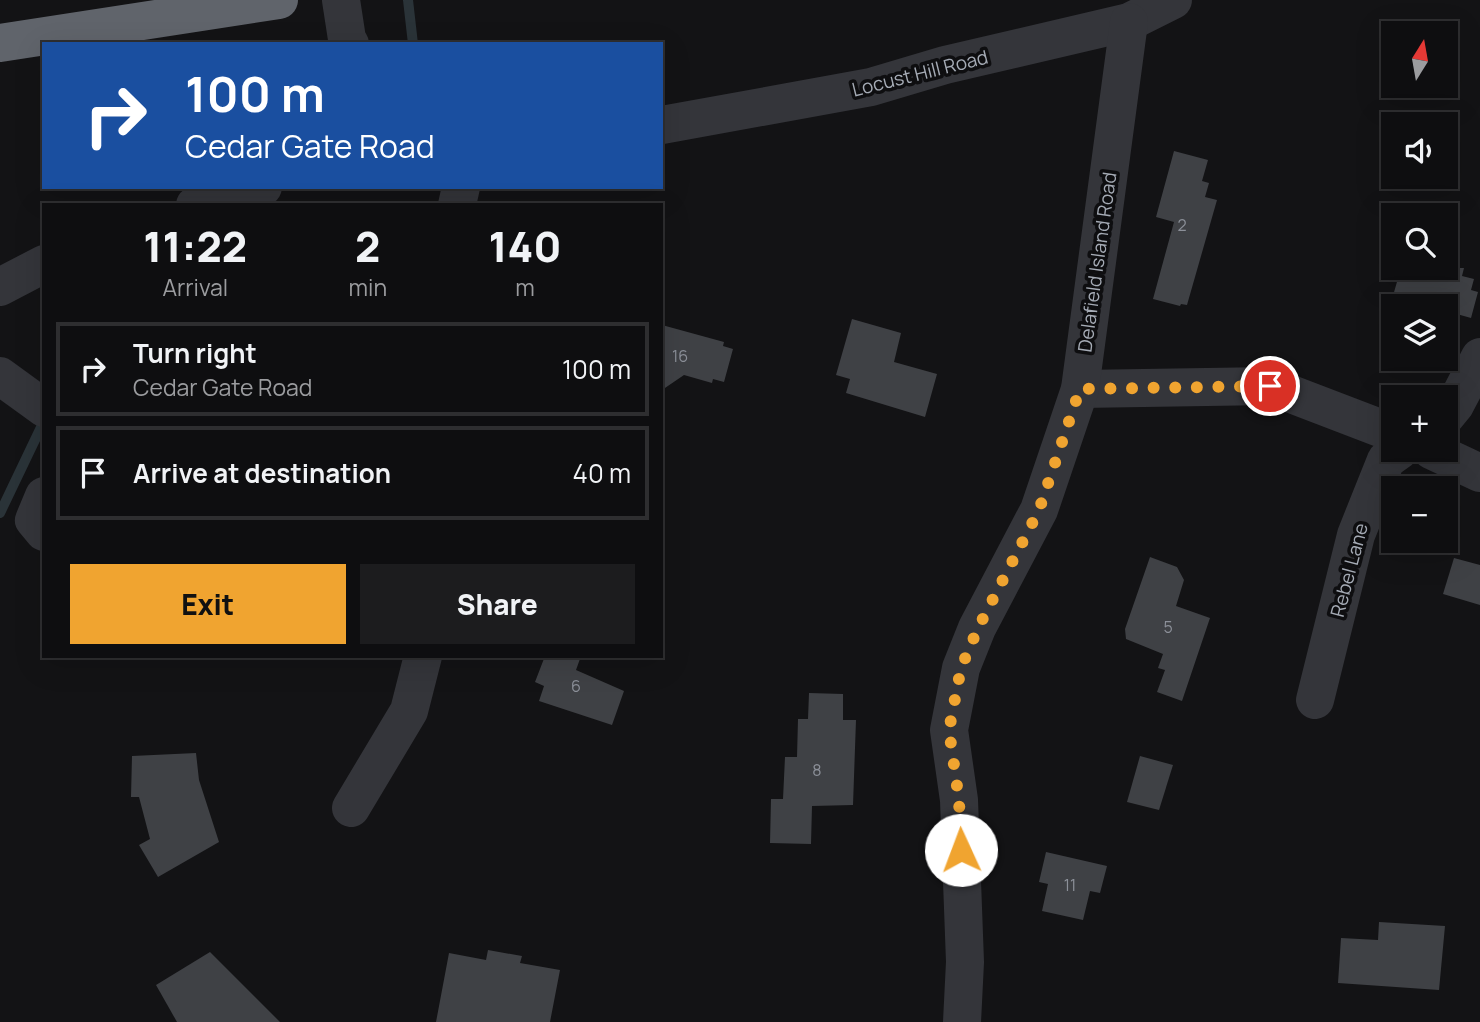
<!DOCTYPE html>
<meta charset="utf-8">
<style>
body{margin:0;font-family:Manrope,sans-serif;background:#1c1c1e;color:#f1f3f6;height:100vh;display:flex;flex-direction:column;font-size:26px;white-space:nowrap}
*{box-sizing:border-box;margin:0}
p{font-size:23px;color:#9b9c9f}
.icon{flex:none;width:38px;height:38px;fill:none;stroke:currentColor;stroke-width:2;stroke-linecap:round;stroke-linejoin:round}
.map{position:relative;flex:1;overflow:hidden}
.details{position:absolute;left:42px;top:203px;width:621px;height:455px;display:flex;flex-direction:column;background:#0e0e10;border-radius:0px;box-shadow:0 7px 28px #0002,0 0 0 2px #2e2e30}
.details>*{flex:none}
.guide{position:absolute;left:42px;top:42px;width:621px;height:147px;border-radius:0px;box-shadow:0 7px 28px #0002,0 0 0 2px #2e2e30;background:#1a4fa0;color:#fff;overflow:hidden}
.needle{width:46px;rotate:11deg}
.controls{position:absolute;left:1381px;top:21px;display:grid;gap:14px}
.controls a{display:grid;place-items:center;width:77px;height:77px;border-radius:0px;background:#0e0e10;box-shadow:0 7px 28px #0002,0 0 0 2px #2e2e30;font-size:35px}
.pin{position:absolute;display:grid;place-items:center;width:60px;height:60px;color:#fff;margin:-30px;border:4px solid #fff;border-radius:50%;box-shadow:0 2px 7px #0007}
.me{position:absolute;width:77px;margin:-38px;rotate:358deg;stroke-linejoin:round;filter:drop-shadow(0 0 5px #0008)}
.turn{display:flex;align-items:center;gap:24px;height:147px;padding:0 28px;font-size:32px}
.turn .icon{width:91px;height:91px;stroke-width:2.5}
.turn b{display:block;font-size:49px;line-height:60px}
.eta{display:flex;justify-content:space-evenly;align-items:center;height:119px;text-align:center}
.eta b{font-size:42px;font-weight:800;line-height:49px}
.button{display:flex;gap:14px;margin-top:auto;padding:14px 28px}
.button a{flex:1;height:80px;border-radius:0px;background:#f0a430;color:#111;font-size:28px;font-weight:800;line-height:80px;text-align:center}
.button a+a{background:#1c1c1e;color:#f1f3f6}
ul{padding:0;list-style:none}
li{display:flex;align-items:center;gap:21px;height:94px;margin:0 14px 10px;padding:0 14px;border:4px solid #2e2e30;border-radius:0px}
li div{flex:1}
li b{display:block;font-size:26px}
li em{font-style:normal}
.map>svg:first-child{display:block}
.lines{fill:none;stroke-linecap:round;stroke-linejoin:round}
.stream{stroke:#2a3338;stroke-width:10}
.building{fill:#3f4145}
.minor{stroke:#34353a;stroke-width:38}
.highway{stroke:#60646b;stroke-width:38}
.route{stroke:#f0a430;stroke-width:12;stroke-dasharray:0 21.6}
.labels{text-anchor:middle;stroke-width:7;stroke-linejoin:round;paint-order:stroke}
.number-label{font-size:16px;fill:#8c9099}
.street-label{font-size:19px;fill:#a5abb5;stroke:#0e0e10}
</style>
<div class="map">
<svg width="1480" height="1022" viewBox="0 0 1480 1022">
<rect width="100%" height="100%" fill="#131315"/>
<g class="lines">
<g class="stream">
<path d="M 408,0 L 413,44"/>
<path d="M 0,513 L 44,421"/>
</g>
</g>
<g class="building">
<path d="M 1174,151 L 1208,160 L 1202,181 L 1209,183 L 1205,197 L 1217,200 L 1187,305 L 1181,304 L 1180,306 L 1153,299 L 1174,222 L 1156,217 Z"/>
<path d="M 1401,268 L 1464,268 L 1462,276 L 1474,279 L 1471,290 L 1478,292 L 1471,318 L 1446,311 L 1446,306 L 1390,306 Z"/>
<path d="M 852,319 L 901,333 L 894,362 L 937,374 L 925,417 L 846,393 L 850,379 L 836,375 Z"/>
<path d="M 662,325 L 724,342 L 723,346 L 733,349 L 724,382 L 713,379 L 712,383 L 684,375 L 662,390 Z"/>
<path d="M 1150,557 L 1177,567 L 1184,580 L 1176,606 L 1210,618 L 1182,701 L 1157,692 L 1165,670 L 1158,668 L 1163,654 L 1126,639 L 1125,629 Z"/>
<path d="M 1454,558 L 1480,565 L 1480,605 L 1443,594 Z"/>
<path d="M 545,656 L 581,656 L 576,670 L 624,691 L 612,725 L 539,701 L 544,686 L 535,682 Z"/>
<path d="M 809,693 L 843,694 L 843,720 L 856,720 L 853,805 L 812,806 L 811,844 L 770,843 L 771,799 L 783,799 L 785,757 L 797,757 L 798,719 L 808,719 Z"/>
<path d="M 196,753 L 199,780 L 219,842 L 158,877 L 139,845 L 150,839 L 139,797 L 131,797 L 132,756 Z"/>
<path d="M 1140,756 L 1173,765 L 1159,810 L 1127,802 Z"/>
<path d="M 1046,852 L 1107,866 L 1100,893 L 1090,891 L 1083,920 L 1042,911 L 1048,884 L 1039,882 Z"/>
<path d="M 1379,922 L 1445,926 L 1439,990 L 1338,983 L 1341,938 L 1378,940 Z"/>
<path d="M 488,950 L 522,956 L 520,963 L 560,970 L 550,1022 L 436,1022 L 449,953 L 486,960 Z"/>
<path d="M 210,952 L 280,1022 L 177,1022 L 156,985 Z"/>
</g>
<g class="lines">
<g class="minor">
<path d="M 341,0 L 347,39 L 350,44"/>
<path d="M 662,125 L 871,87 L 945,65 L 1129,22 L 1173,0"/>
<path d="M 195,205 L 263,187"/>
<path d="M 457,205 L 461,187"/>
<path d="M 0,287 L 44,264"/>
<path d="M 0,376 L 44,408"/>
<path d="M 1080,389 L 1270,386 L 1393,433"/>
<path d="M 1446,416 L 1455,405 L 1480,357"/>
<path d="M 1431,450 L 1480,473"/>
<path d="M 44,496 L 34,520 L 44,532"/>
<path d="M 1315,700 L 1356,535 L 1386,460 L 1400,450"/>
<path d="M 351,808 L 409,711 L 423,656"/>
<path d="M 962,1022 L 965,962 L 959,800 L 949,730 L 961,668 L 977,628 L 1039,510 L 1080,389 L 1129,22"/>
</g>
<path class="highway" d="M 0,43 L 279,0"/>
</g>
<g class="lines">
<path class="route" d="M 961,850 L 959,800 L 949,730 L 961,668 L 978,628 L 1039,510 L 1080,389 L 1270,386"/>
</g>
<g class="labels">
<g class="number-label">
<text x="1182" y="231">2</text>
<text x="680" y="362">16</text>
<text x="1168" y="633">5</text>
<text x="576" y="692">6</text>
<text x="817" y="776">8</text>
<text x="1070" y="891">11</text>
</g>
<g class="street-label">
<text transform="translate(920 73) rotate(-14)" y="7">Locust Hill Road</text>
<text transform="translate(1097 262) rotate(-82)" y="7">Delafield Island Road</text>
<text transform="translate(1349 570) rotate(-75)" y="7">Rebel Lane</text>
</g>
</g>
</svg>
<div class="controls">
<a><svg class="needle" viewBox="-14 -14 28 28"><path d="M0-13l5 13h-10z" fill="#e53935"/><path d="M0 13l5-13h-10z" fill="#9b9c9f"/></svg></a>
<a><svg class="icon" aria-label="sound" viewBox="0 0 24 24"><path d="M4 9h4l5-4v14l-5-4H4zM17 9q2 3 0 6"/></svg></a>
<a><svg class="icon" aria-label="search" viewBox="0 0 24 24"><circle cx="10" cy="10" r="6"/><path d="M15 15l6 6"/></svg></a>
<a><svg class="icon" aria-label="layers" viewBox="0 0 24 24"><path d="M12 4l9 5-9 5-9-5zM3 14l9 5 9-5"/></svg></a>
<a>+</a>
<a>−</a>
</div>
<div class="pin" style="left:1270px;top:386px;background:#d93025"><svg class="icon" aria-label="arrive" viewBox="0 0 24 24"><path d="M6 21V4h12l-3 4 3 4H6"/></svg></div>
<svg class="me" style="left:961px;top:850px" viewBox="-20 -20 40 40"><circle r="19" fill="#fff"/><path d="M0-13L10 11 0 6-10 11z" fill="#f0a430"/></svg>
<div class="guide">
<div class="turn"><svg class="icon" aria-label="right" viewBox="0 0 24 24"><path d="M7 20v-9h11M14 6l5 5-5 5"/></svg><div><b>100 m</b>Cedar Gate Road</div></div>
</div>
<section class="details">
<div class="eta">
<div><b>11:22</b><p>Arrival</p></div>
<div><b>2</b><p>min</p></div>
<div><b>140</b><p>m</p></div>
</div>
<ul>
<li><svg class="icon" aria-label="right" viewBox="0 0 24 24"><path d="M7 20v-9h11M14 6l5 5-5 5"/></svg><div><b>Turn right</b><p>Cedar Gate Road</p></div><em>100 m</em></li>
<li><svg class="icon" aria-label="arrive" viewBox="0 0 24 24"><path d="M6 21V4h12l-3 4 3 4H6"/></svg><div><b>Arrive at destination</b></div><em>40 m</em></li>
</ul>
<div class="button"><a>Exit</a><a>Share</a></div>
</section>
</div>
